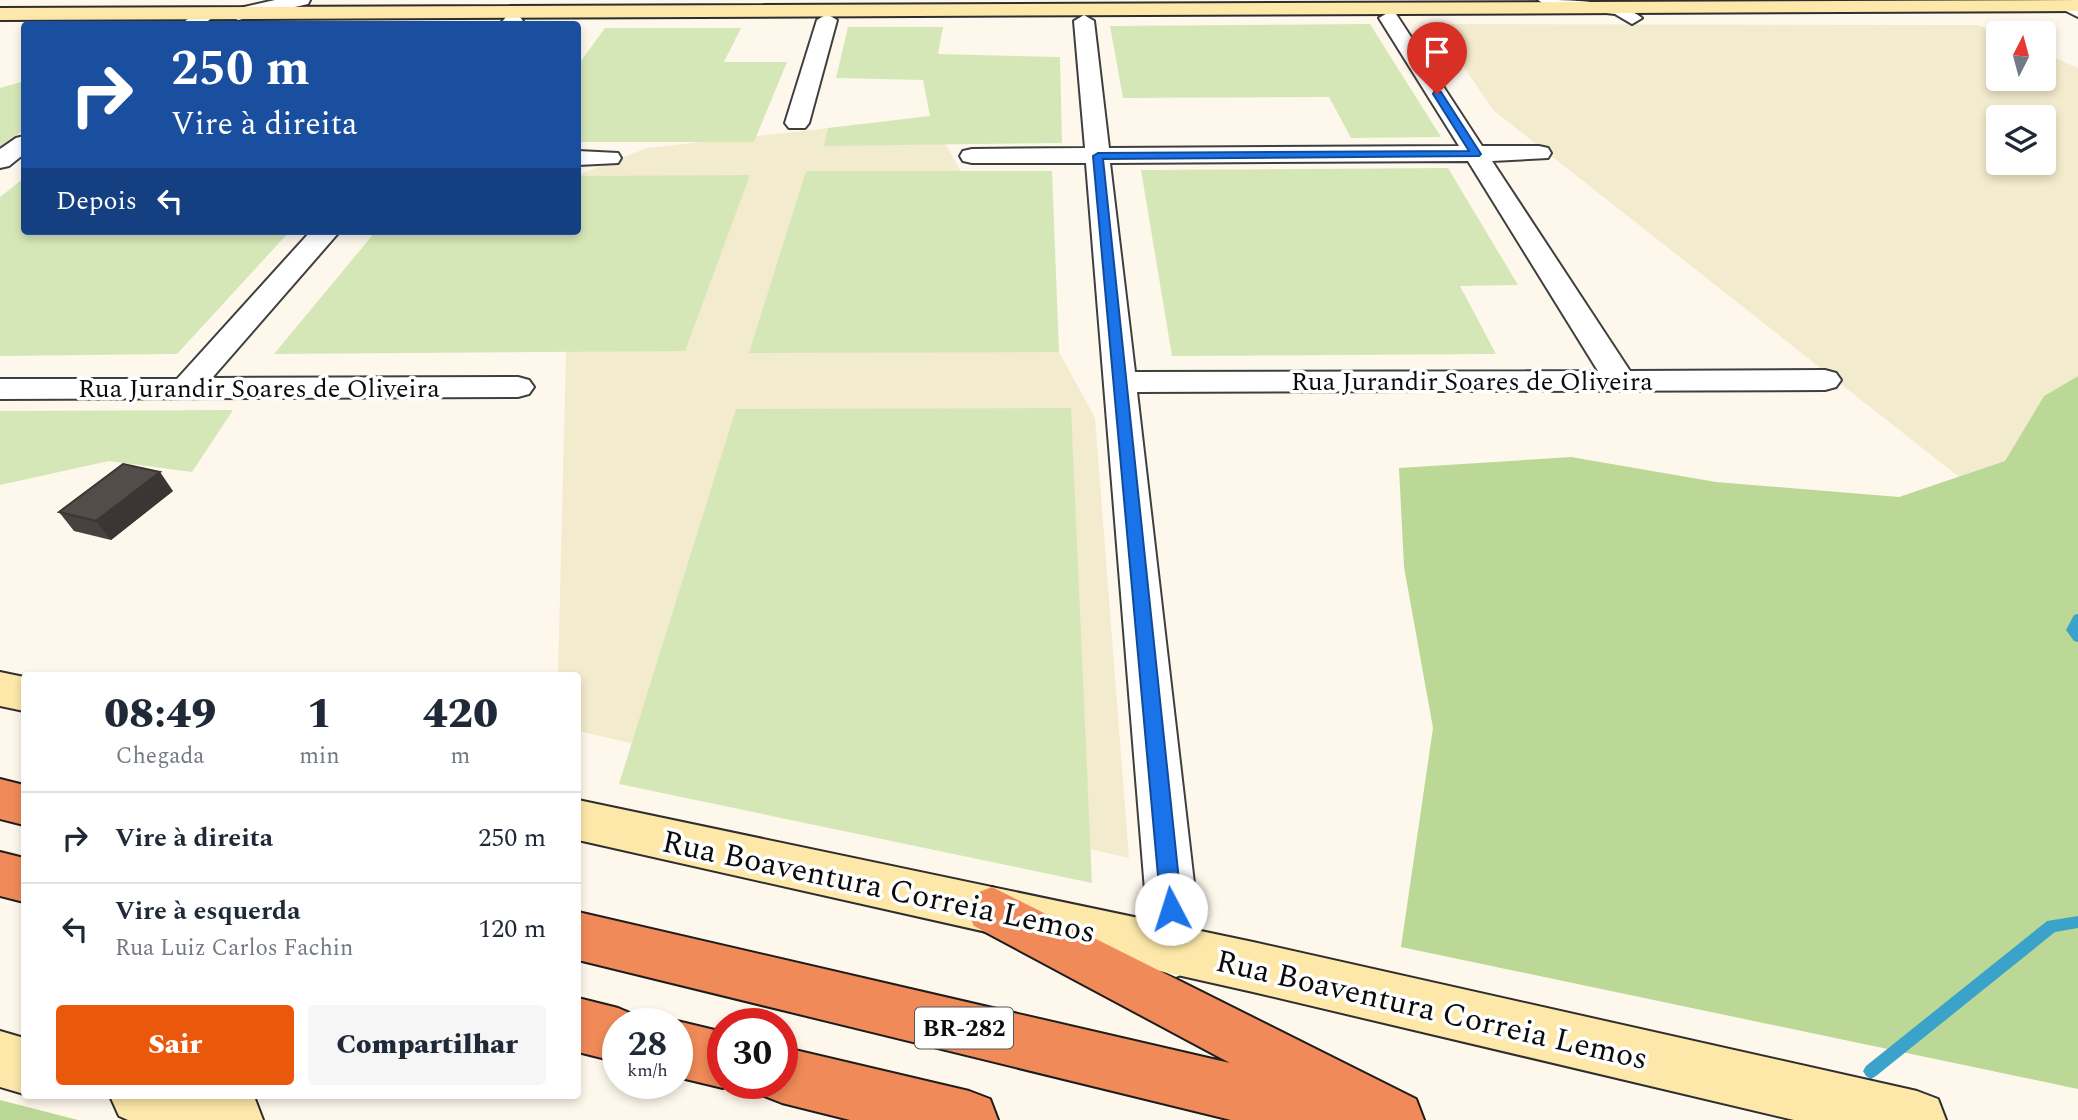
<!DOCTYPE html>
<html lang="pt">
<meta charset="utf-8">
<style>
body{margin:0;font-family:Spectral,serif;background:#f6f6f7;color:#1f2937;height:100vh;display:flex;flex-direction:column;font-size:26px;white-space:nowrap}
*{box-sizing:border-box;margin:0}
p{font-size:23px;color:#747a83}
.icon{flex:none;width:38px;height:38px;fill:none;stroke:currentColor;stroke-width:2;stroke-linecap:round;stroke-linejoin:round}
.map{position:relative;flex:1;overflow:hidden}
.sheet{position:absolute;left:21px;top:672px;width:560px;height:427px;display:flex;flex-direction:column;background:#fff;border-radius:7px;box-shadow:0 4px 10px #0003}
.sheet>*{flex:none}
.top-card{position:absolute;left:21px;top:21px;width:560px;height:214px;border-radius:7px;box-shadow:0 4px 10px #0003;background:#1a4fa0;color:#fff;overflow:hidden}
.needle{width:46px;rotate:6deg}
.buttons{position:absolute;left:1986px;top:21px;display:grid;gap:14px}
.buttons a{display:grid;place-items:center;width:70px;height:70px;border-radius:7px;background:#fff;box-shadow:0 4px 10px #0003;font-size:35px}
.speed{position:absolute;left:602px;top:1008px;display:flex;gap:14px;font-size:35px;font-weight:700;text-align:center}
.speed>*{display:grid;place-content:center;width:91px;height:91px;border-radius:50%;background:#fff;box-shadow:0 4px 10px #0003;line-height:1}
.speed small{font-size:18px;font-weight:400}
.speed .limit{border:10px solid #d22;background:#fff;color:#111}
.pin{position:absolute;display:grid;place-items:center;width:60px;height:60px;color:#fff;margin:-72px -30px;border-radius:50% 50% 50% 0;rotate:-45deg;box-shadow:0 0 7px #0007}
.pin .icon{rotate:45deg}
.me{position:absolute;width:77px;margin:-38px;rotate:355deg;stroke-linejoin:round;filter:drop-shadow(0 0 5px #0008)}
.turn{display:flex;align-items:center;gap:24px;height:147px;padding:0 35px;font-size:32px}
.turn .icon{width:91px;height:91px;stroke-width:2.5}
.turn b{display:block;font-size:49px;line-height:60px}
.then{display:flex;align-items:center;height:66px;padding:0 35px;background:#0003;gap:14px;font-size:26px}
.eta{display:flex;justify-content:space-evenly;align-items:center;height:119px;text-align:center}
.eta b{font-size:42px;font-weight:800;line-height:49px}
.cta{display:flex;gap:14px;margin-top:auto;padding:14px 35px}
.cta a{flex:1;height:80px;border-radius:7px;background:#ea580c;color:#fff;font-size:28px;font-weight:800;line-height:80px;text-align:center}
.cta a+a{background:#f6f6f7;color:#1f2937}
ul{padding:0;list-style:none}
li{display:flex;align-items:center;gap:21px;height:91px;padding:0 35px;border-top:2px solid #e0e1e3}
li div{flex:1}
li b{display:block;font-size:26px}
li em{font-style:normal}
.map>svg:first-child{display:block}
.farmland{fill:#f3ebcd;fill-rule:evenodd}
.green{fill:#d6e7b7}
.forest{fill:#bcd897}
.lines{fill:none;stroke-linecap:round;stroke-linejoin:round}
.stream{fill:#3ba3c9;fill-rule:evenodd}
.lane-casing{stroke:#3f3f3f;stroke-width:4}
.street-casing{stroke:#3f3f3f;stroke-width:4}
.secondary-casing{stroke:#2e2e2e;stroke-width:4}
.highway-casing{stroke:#1d1d1d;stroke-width:4}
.lane{fill:#fff;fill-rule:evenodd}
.street{fill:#fff;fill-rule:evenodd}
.secondary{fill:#fde8a9;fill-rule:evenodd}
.highway{fill:#f08a58;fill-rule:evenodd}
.wall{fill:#48413f}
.shaded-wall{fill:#3b3533}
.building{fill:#544c49;stroke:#3b3533;stroke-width:2}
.route{fill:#1a73e8;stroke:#114b97;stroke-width:2}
.labels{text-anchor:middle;stroke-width:7;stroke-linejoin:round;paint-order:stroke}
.shield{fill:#fff;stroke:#555;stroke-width:2}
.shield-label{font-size:24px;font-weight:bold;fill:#0c0c0c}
.street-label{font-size:26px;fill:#0c0c0c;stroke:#fff}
.near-street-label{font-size:32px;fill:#0c0c0c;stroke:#fff}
</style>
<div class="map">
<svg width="2078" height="1120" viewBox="0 0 2078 1120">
<rect width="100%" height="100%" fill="#fef8ec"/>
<g class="farmland">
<path d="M 1435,24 L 1978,25 L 1998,34 L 1998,79 L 2044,79 L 2044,53 L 2078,68 L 2078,376 L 2044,396 L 2005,461 L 1959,477 L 1493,110 ZM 1998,117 L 2044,117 L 2044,163 L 1998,163 Z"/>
<path d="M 931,117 L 1095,418 L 1129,858 L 578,731 L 578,676 L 558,675 L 569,231 L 578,231 L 578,175 L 647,148 Z"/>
</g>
<g class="green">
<path d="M 1370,24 L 1441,137 L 1351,138 L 1329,97 L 1123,98 L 1110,26 Z"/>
<path d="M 848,27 L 943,27 L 938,54 L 1060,57 L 1062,143 L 824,146 L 828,128 L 930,116 L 923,80 L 836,78 Z"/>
<path d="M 605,28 L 741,28 L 724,62 L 787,62 L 754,142 L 578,142 L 578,65 Z"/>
<path d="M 24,81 L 24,130 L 0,146 L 0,88 Z"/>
<path d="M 1448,168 L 1518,285 L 1460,286 L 1496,354 L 1172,356 L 1141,170 Z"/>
<path d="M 806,171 L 1052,171 L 1059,352 L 749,353 Z"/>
<path d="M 750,175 L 685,351 L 274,354 L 376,231 L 578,231 L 578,176 Z"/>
<path d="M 24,178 L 24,231 L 290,231 L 177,354 L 0,356 L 0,197 Z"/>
<path d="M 1071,408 L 1092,883 L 619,784 L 736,409 Z"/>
<path d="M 233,410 L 192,472 L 109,461 L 0,485 L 0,411 Z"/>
</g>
<g class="forest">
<path d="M 2078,376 L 2078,1089 L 1401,947 L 1433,728 L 1404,567 L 1399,468 L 1571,457 L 1716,482 L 1899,497 L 2005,461 L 2044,396 Z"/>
<path d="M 0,1100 L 78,1120 L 0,1120 Z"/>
</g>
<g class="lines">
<g class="stream">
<path d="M 2078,614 L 2078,642 L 2074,641 L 2066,630 L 2074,615 Z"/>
<path d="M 2078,916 L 2078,928 L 2055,932 L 1876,1076 L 1871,1079 L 1866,1076 L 1863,1071 L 1866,1066 L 2047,921 Z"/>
</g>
<defs>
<path id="lane" d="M 2058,3 L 2064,3 L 2078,10 L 2078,17 L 2058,7 Z"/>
<g id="street">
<path d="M 275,0 L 310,0 L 308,4 L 238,20 L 228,14 L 231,10 Z"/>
<path d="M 1538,0 C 1568,0 1621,0 1642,18 L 1632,24 L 1615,14 L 1547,6 Z"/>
<path d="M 207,8 L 217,14 L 204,24 L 181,24 L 200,10 Z"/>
<path d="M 1389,12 L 1396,14 L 1482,146 L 1539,146 L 1548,148 L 1551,153 L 1548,158 L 1492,161 L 1630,371 L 1825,370 L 1836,373 L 1841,380 L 1836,387 L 1825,390 L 1137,392 L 1202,952 L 1194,969 L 1176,977 L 1158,969 L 1150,952 L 1086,163 L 972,163 L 963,161 L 960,156 L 963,151 L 972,149 L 1085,148 L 1074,21 L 1084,15 L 1094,21 L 1109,148 L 1459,146 L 1379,18 ZM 1468,161 L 1598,371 L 1135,372 L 1110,163 Z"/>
<path d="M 827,14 L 837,20 L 809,123 L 805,128 L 789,128 L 785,123 L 817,20 Z"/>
<path d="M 513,15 L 520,17 L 523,21 L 520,24 L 500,24 L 506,17 Z"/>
<path d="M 24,136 L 24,154 L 9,166 L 0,168 L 0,149 L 16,138 Z"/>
<path d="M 578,151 L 618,153 L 621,158 L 618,163 L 578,165 Z"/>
<path d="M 311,231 L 340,231 L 212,378 L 518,377 L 529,380 L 534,387 L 529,394 L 518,397 L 0,399 L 0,379 L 177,379 Z"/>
</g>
<g id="secondary">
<path d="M 2078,0 L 2078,11 L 0,20 L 0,8 Z"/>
<path d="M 0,672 L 24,677 L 24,711 L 0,706 Z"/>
<path d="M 578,800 L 1253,942 L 1917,1091 L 1938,1099 L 1946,1120 L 1794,1120 L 1253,992 L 578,840 Z"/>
<path d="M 0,1031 L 24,1038 L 24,1094 L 0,1087 Z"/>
<path d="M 110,1096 L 245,1096 L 255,1099 L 263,1120 L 128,1120 L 119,1116 Z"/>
</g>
<g id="highway">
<path d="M 0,779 L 24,785 L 24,825 L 0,819 Z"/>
<path d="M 0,852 L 24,858 L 24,902 L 0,896 Z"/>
<path d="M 992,887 L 1416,1099 L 1424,1120 L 1231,1120 L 578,960 L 578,912 L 1230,1063 L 974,926 L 967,910 L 974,894 Z"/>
<path d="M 578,998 L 618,1008 L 637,1016 L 641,1024 L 618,1024 L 618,1062 L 578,1052 Z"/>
<path d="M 677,1021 L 723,1032 L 723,1083 L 734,1083 L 723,1088 L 677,1077 L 677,1024 L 671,1024 Z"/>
<path d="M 782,1047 L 969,1091 L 990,1099 L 998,1120 L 850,1120 L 782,1103 L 762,1095 L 757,1083 L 782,1083 Z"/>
</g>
</defs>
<use href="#lane" class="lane-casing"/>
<use href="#street" class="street-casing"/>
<use href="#secondary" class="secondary-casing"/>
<use href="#highway" class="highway-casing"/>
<use href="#lane" class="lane"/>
<use href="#street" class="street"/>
<use href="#secondary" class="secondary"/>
<use href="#highway" class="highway"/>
</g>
<path class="wall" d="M 173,491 L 111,540 L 74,531 L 59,512 Z"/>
<path class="shaded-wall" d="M 160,472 L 173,491 L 111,540 L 96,521 Z"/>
<path class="building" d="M 123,464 L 160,472 L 96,521 L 59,512 Z"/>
<path class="route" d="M 1434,92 L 1441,92 L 1481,154 L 1479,156 L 1103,159 L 1182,909 L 1179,915 L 1171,918 L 1164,915 L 1161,909 L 1093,156 L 1098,153 L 1469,151 L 1433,94 Z"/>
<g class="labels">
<rect class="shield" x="915" y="1007.5" width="98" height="41" rx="5"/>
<g class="shield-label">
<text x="964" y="1036">BR-282</text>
</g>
<g class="street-label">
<text x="1472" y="390">Rua Jurandir Soares de Oliveira</text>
<text x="259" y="397">Rua Jurandir Soares de Oliveira</text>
</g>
<g class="near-street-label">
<text transform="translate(879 886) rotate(12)" y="11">Rua Boaventura Correia Lemos</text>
<text transform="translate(1432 1009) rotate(13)" y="11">Rua Boaventura Correia Lemos</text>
</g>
</g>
</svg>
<div class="buttons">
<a><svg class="needle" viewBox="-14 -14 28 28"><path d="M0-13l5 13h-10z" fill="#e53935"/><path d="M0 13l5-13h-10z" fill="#747a83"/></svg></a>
<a><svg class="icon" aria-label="layers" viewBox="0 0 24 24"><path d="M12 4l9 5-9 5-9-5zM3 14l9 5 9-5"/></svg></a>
</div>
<div class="speed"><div>28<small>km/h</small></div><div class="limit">30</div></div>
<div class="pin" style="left:1437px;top:94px;background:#d93025"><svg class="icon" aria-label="arrive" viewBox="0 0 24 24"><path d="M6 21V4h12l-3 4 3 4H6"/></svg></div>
<svg class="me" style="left:1171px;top:909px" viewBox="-20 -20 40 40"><circle r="19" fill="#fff"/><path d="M0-13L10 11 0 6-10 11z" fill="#1a73e8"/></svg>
<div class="top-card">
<div class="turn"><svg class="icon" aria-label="right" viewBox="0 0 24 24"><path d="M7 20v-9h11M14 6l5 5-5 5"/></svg><div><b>250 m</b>Vire à direita</div></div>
<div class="then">Depois<svg class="icon" aria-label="left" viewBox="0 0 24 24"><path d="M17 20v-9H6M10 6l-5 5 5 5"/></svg></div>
</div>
<section class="sheet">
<div class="eta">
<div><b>08:49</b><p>Chegada</p></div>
<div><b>1</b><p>min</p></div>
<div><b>420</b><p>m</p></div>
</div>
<ul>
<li><svg class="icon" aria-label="right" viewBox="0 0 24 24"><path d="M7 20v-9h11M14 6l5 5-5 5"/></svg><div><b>Vire à direita</b></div><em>250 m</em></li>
<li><svg class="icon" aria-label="left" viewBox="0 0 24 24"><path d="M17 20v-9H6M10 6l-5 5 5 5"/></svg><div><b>Vire à esquerda</b><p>Rua Luiz Carlos Fachin</p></div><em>120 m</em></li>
</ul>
<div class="cta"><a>Sair</a><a>Compartilhar</a></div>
</section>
</div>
